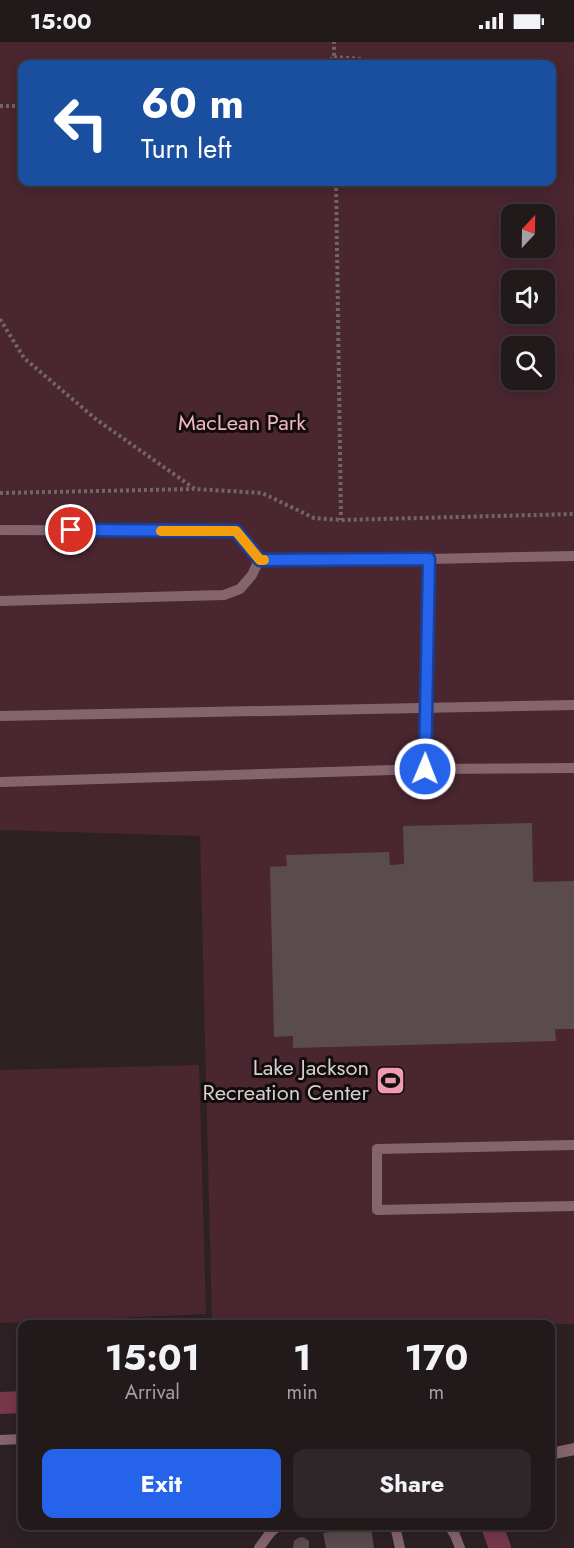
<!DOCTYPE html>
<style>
body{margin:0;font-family:Jost,sans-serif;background:#2e2628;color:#f1f3f6;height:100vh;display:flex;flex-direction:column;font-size:22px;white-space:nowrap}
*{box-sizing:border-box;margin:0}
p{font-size:20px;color:#a2a0a3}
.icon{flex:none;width:33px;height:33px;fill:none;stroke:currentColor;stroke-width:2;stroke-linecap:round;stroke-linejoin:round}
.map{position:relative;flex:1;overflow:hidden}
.panel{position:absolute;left:18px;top:1278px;width:537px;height:210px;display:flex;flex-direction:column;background:#22191b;border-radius:12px;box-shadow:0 3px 15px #0003,0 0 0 2px #3f383a}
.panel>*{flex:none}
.guide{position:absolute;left:18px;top:18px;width:538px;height:126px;border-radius:12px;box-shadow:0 3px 15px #0003,0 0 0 2px #3f383a;background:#1a4fa0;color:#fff;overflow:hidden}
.needle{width:39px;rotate:22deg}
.controls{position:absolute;left:501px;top:162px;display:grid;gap:12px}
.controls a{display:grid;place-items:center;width:54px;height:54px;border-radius:12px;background:#22191b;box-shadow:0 3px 15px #0003,0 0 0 2px #3f383a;font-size:30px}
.pin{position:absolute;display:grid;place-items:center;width:51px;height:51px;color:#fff;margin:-26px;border:3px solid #fff;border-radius:50%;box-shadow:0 2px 6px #0007}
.me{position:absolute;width:66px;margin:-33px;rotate:1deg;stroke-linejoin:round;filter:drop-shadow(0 0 4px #0008)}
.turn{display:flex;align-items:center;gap:21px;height:126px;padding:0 24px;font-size:27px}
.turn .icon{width:78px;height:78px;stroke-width:2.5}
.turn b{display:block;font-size:42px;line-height:51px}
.eta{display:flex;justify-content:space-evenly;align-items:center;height:102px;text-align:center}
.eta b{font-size:36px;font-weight:700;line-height:42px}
.action{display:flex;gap:12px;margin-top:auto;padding:12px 24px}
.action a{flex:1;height:69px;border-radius:12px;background:#2563eb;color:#fff;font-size:24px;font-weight:700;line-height:69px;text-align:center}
.action a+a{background:#2e2628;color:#f1f3f6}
.status{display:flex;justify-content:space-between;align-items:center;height:42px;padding:0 30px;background:#22191b;direction:ltr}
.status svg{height:16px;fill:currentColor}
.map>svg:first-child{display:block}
.green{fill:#4a2630;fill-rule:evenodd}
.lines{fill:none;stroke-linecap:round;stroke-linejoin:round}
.canal{stroke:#77384b;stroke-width:22}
.building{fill:#594b4e}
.path{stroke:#706567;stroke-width:4;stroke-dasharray:3 3;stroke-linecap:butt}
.service{stroke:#84656d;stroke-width:10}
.minor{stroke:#84656d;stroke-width:12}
.route-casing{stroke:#184099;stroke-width:15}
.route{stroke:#2563eb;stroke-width:10}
.slow{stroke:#f59e0b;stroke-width:10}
.labels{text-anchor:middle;stroke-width:6;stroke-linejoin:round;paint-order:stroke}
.park-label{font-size:22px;fill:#f3b6c5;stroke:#120c0d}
.poi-label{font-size:22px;fill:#d7ced0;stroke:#120c0d;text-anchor:end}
</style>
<div class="status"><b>15:00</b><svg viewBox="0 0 49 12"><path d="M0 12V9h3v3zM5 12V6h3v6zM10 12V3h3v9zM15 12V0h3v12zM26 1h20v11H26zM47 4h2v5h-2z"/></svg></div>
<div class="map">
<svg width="574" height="1506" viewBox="0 0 574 1506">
<rect width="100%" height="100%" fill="#2d2124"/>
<g class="green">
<path d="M 0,0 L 574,0 L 574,1282 L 212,1282 L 200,794 L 0,788 ZM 22,22 L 552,22 L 552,140 L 22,140 ZM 512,172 L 544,172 L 544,206 L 512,206 ZM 512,238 L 544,238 L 544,272 L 512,272 ZM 512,304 L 544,304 L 544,338 L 512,338 Z"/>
<path d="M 199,1023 L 206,1272 L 0,1281 L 0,1028 Z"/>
</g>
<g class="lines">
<g class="canal">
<path d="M 0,1361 L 22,1360"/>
<path d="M 492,1484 L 500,1506"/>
</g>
</g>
<g class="building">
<path d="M 532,781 L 533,840 L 574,839 L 574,987 L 555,987 L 556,999 L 293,1006 L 293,994 L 274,995 L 270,825 L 287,824 L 286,813 L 389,810 L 390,823 L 404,822 L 403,784 Z"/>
<path d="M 371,1484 L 374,1506 L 326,1506 L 323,1491 Z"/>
<path d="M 303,1495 L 309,1499 L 309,1506 L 293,1506 L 294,1499 L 298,1496 Z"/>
</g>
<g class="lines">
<g class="path">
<path d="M 334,15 L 362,17 L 368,22"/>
<path d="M 326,22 L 334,15 L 334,0"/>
<path d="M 0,64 L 22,64"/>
<path d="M 336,140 L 341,478"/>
<path d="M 0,277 L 24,316 L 97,378 L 195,447 L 262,451 L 314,476 L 341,478 L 574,472"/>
<path d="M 0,451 L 194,447"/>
</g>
<g class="service">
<path d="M 0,488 L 236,489 L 259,518"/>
<path d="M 259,518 L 429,517 L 574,514"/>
<path d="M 0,559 L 224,553 L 240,547 L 252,533 L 259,518"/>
<path d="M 0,674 L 574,663"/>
<path d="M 425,727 L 429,517"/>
<path d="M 0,740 L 425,727 L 574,726"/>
<path d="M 574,1103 L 377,1107 L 377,1168 L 574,1164"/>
<path d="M 0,1398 L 22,1397"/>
<path d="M 395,1484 L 400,1506"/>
<path d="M 449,1484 L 455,1493 L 460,1506"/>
<path d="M 259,1506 L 270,1491 L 278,1484"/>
</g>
<path class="minor" d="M 550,1412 L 574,1407"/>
</g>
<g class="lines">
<defs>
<path id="route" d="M 71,488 L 236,489 L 260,518 L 429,517 L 425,727"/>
</defs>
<use href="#route" class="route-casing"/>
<use href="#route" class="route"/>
<path class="slow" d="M 161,489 L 236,489 L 260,518 L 264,518"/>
</g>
<defs>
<symbol id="stadium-square" viewBox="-11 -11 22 22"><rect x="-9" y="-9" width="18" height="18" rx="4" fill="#f19ab1" stroke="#120c0d"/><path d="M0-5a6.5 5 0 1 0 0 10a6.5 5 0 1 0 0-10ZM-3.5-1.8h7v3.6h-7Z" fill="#111"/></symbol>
</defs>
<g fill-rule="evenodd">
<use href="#stadium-square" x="374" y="1022" width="33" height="33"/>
</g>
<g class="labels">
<g class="park-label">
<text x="242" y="388">MacLean Park</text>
</g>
<g class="poi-label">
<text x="369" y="1033">Lake Jackson<tspan x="369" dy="25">Recreation Center</tspan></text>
</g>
</g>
</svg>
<div class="controls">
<a><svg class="needle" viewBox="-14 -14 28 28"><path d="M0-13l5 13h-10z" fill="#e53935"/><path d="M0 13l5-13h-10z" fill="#a2a0a3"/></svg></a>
<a><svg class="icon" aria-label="sound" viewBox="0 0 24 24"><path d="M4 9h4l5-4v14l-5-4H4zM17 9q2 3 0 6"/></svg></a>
<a><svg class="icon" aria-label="search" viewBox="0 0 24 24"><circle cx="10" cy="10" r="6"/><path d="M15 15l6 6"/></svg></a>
</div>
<div class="pin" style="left:71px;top:488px;background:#d93025"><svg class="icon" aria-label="arrive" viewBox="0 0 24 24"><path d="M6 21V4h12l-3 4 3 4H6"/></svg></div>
<svg class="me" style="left:425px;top:727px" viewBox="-20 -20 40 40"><circle r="17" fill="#2563eb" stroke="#fff" stroke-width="3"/><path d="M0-11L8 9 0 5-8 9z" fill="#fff"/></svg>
<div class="guide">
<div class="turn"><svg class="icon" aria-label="left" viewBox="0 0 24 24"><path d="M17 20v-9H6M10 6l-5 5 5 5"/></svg><div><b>60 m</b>Turn left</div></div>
</div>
<section class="panel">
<div class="eta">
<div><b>15:01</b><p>Arrival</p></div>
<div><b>1</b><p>min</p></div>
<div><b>170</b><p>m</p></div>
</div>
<div class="action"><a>Exit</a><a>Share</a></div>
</section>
</div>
